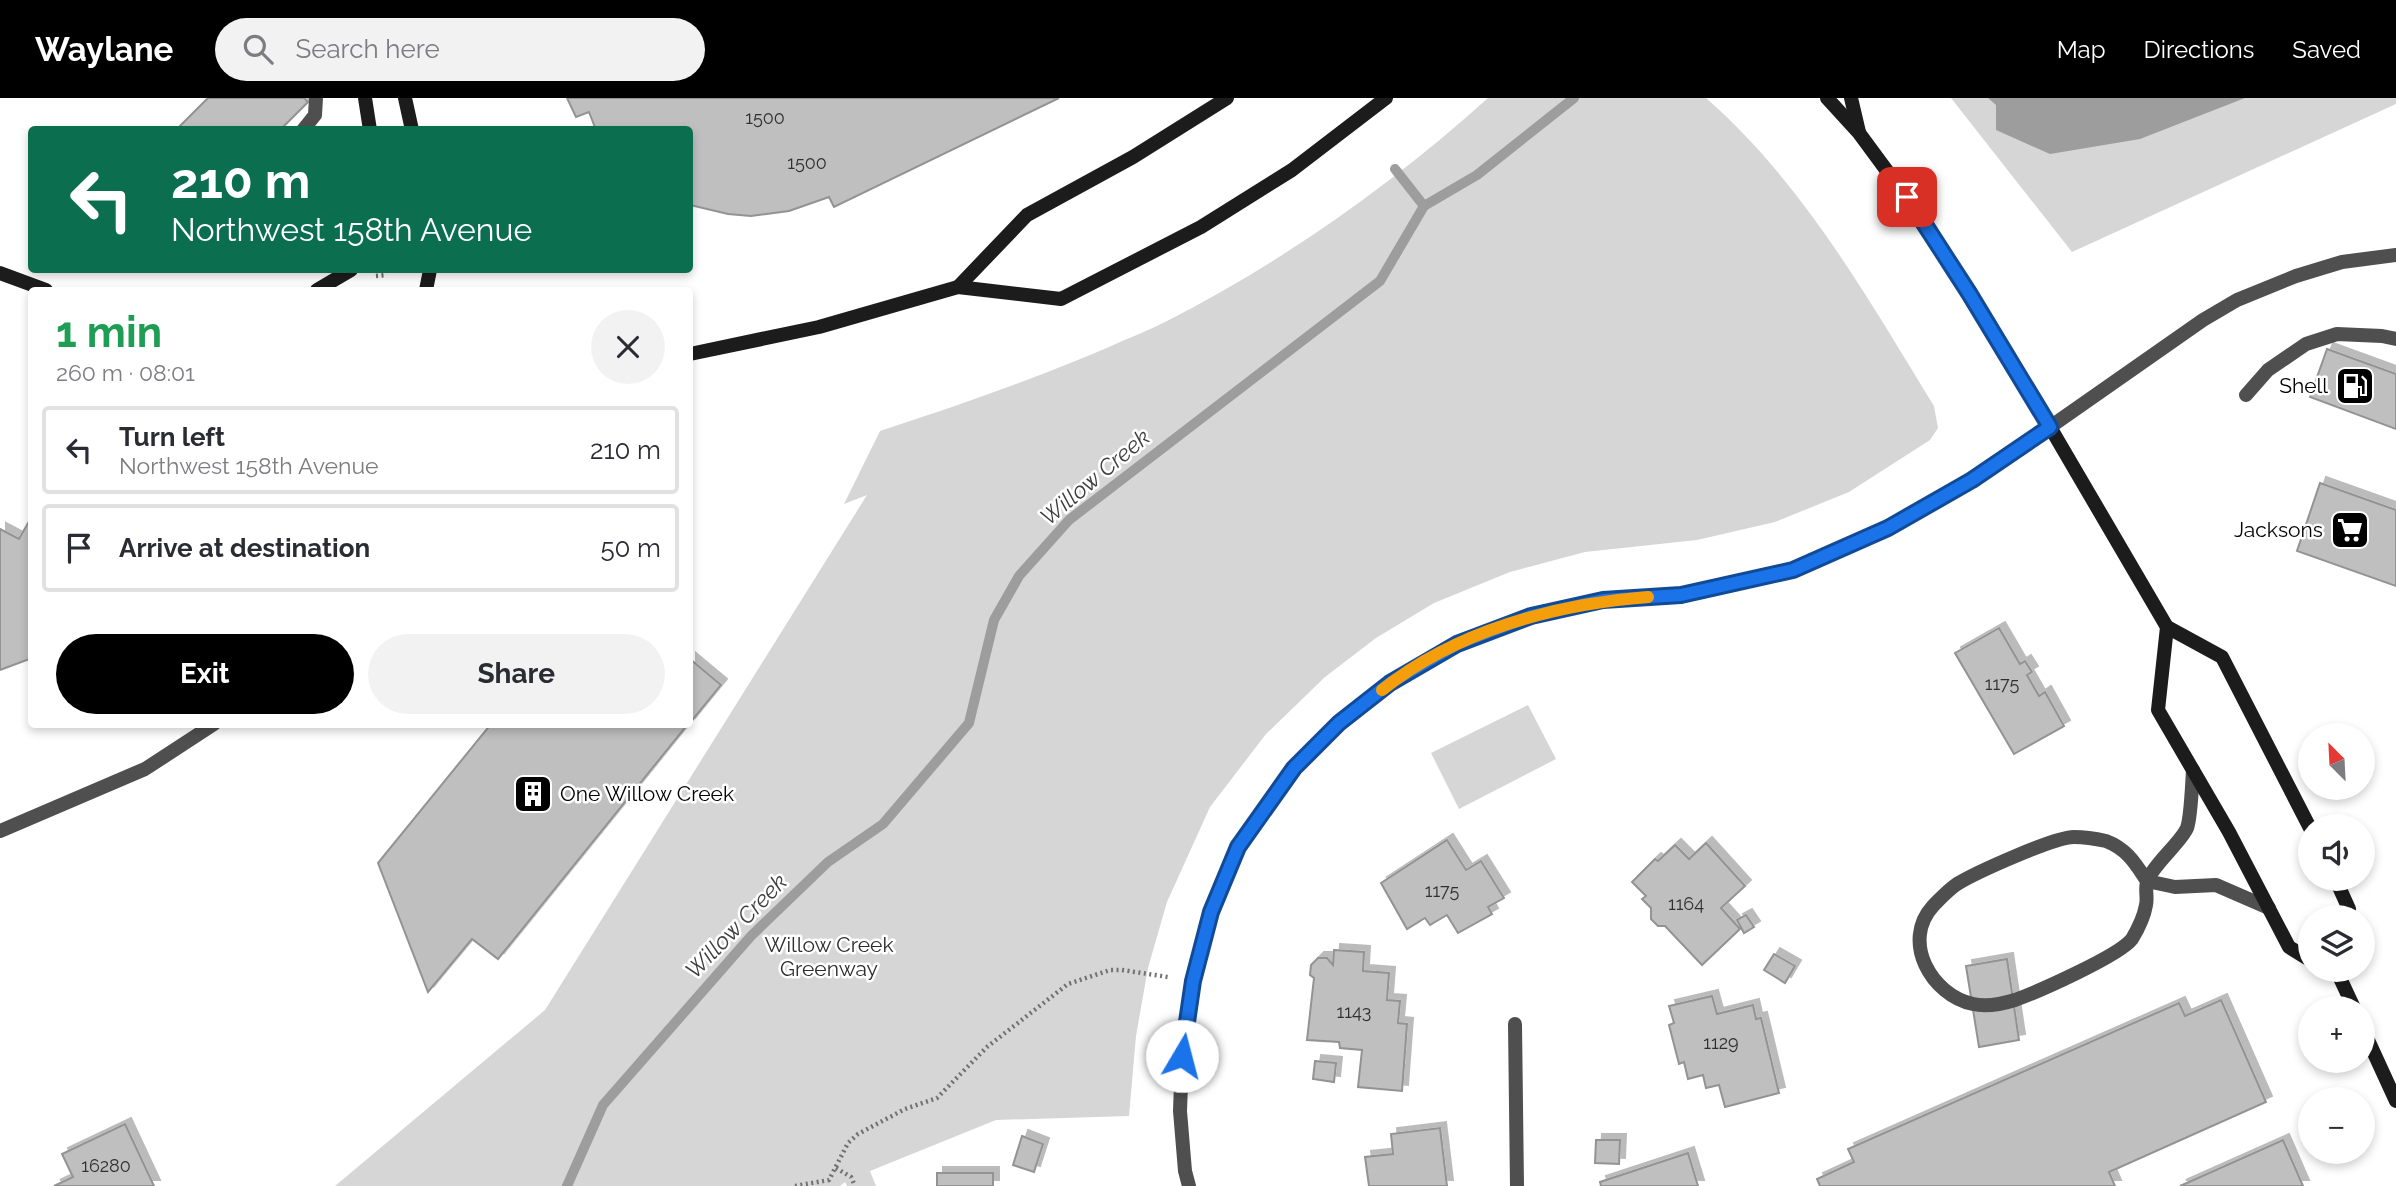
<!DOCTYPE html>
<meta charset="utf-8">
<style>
body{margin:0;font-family:Raleway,sans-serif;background:#f2f2f3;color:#2b2b33;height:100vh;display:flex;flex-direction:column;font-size:26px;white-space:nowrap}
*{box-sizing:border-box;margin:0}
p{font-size:23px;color:#7c7c81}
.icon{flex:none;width:38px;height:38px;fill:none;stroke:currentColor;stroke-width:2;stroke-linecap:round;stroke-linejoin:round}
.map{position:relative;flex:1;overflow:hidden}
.side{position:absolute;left:28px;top:189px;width:665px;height:441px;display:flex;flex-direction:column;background:#fff;border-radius:7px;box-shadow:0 4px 10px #0003}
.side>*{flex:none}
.top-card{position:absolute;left:28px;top:28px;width:665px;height:147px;border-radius:7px;box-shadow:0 4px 10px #0003;background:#0b6e4f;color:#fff;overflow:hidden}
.needle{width:46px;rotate:336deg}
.tools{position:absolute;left:2298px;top:625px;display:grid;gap:14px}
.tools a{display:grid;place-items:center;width:77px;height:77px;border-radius:50%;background:#fff;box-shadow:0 4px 10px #0003;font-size:35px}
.pin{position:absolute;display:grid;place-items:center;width:60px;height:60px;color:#fff;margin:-30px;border-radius:14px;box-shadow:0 4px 10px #0006}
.me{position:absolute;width:77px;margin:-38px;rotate:8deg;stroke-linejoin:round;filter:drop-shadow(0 0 5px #0008)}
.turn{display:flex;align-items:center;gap:24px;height:147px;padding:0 28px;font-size:32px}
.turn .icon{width:91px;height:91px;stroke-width:2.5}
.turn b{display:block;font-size:49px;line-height:60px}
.round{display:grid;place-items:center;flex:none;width:74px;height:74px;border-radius:37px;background:#f2f2f3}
.headline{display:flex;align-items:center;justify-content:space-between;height:119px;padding:0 28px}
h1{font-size:42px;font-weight:700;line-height:52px;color:#1e9e55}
.primary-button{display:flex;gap:14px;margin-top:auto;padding:14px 28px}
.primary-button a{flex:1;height:80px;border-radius:42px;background:#000;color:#fff;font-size:28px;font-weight:700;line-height:80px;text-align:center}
.primary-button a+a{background:#f2f2f3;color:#2b2b33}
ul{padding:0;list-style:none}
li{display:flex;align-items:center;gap:21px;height:88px;margin:0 14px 10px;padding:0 14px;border:4px solid #e1e1e2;border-radius:7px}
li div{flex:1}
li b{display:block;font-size:26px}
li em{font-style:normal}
header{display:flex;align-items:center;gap:42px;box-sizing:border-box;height:98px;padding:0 35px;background:#000;color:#fff}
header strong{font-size:33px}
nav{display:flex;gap:38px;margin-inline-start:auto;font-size:24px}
.search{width:490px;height:63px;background:#f2f2f3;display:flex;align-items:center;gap:18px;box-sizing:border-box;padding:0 24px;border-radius:38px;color:#7c7c81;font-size:26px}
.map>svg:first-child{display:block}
.green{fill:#d6d6d6}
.water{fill:#9d9d9d}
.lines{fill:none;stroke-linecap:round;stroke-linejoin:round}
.stream{stroke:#9d9d9d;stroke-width:10}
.building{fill:#bfbfbf;stroke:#939393;stroke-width:2;filter:url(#shadow)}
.path{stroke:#717171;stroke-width:4.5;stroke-dasharray:2 3.5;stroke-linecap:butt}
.service{stroke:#4f4f4f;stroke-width:14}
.minor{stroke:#4f4f4f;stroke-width:14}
.tertiary{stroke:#4f4f4f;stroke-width:14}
.secondary{stroke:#1c1c1c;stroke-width:14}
.route-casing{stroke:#114b97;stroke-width:18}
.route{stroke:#1a73e8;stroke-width:12}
.slow{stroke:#f59e0b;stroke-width:12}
.labels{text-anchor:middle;stroke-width:5;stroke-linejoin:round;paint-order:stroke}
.number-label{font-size:18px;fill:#303030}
.poi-label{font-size:21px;fill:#000;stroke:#fff;text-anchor:end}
.park-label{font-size:21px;fill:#2d2d2d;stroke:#fff}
.water-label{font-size:23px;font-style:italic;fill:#3e3e3e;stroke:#fff}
</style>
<header>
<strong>Waylane</strong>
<div class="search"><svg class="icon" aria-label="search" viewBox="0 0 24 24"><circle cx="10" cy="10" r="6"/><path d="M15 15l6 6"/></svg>Search here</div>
<nav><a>Map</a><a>Directions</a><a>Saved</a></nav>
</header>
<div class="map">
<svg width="2396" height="1088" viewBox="0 0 2396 1088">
<defs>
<filter id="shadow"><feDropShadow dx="6" dy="-6" stdDeviation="0" flood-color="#0004"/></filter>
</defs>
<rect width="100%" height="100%" fill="#fff"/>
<g class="green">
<path d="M 1488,0 L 1706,0 C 1803,85 1867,199 1934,308 L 1938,330 L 1930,342 L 1849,394 L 1775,424 L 1697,442 L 1585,454 L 1510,474 L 1434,505 L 1376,540 L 1325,579 L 1266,636 L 1210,709 L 1167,804 L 1148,870 L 1136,938 L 1129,1018 L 996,1022 L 870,1073 L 876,1088 L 847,1088 L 845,1084 L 840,1088 L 335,1088 L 545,912 L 867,397 L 844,406 L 880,333 C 957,308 1034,281 1109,249 C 1128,240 1148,233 1167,223 C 1284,163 1390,88 1488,0 Z"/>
<path d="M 1951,0 L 2396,0 L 2396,6 L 2072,154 Z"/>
<path d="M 1528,607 L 1556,661 L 1459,711 L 1431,655 Z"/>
</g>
<path class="water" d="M 1988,0 L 2245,0 L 2140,41 L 2050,56 L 1996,32 L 1996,7 Z"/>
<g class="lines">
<g class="stream">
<path d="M 1424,108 L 1477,77 L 1574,0"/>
<path d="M 567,1088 L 603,1007 L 751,838 L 828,764 L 883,726 L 969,625 L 994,522 L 1019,478 L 1069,422 L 1380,183 L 1424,108 L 1395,71"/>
</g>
</g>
<g class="building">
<path d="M 208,0 L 304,0 L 308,4 L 280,32 L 176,32 Z"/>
<path d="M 567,0 L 1059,0 L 834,109 L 829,99 L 789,113 L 751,118 L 728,116 L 690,107 L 690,32 L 596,32 L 589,14 L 576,19 Z"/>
<path d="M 2327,251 L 2396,276 L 2396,331 L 2310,299 Z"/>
<path d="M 2320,385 L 2396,412 L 2396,488 L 2297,453 Z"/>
<path d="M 28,425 L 32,427 L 32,560 L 0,572 L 0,431 L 19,441 Z"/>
<path d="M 1999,530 L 2020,566 L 2025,563 L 2032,574 L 2027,577 L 2039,598 L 2045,594 L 2064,628 L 2014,656 L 1955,555 Z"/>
<path d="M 690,561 L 721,587 L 690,625 Z"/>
<path d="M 491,626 L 688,626 L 498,861 L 472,841 L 428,894 L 378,765 Z"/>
<path d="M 1447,742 L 1466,772 L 1481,763 L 1504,800 L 1488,809 L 1492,816 L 1458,835 L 1447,817 L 1430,827 L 1425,820 L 1407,831 L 1381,785 Z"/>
<path d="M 1706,745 L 1745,788 L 1721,810 L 1740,831 L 1702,867 L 1665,828 L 1658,828 L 1651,821 L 1651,810 L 1642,801 L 1646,798 L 1632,784 L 1655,761 L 1658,763 L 1675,747 L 1689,761 Z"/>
<path d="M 1746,817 L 1754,829 L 1744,835 L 1737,822 Z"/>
<path d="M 1334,852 L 1364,854 L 1363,873 L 1389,875 L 1387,902 L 1400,903 L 1398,925 L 1407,926 L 1402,993 L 1358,989 L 1362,952 L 1340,950 L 1339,944 L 1307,942 L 1314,880 L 1310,877 L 1311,867 L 1318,860 L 1327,860 L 1333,867 Z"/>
<path d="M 1774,856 L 1795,868 L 1785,885 L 1764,872 Z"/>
<path d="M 2007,861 L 2019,942 L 1979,949 L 1966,868 Z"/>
<path d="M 1712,898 L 1717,916 L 1753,907 L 1756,921 L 1761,920 L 1779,995 L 1725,1009 L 1719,987 L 1706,990 L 1703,977 L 1688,981 L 1684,964 L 1679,966 L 1669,927 L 1674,925 L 1669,908 Z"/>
<path d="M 2221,902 L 2266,1004 L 2109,1074 L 2115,1088 L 1820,1088 L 1817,1081 L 1854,1064 L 1848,1051 L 2179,905 L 2185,918 Z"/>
<path d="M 1315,963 L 1336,965 L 1334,984 L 1313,981 Z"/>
<path d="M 125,1026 L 154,1088 L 54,1088 L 73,1079 L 62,1056 Z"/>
<path d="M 1440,1030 L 1447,1088 L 1369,1088 L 1365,1059 L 1393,1056 L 1391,1036 Z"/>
<path d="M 1022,1038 L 1043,1046 L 1034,1074 L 1013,1067 Z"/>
<path d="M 1596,1042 L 1620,1042 L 1619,1066 L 1595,1065 Z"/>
<path d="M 2283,1042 L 2303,1088 L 2180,1088 Z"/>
<path d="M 1688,1055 L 1698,1088 L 1601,1088 L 1600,1084 Z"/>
<rect x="937" y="1075" width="56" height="13"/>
</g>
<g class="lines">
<g class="path">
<path d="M 376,178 L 387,177"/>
<path d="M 836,1070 L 851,1079 L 855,1088"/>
<path d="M 795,1088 L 829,1082 L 848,1045 L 858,1036 L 905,1011 L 937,1000 L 987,949 L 1068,886 L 1110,872 L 1122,872 L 1168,879"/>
</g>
<g class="service">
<path d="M 303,32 L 315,17 L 316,0"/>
<path d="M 2246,297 L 2268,272 L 2306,246 L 2337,236 L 2382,238 L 2396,241"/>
<path d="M 2193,672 C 2192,687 2191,719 2187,730 C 2181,744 2156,764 2148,781 C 2144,788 2148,799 2146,807 C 2144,819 2138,831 2132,841 C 2119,858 2037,894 2015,902 C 2002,906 1986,909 1973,906 C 1931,897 1901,843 1933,808 C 1940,801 1948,792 1957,786 C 1975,775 2054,739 2074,739 C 2083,739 2097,741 2106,743 C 2127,751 2135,765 2147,783 L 2175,789 L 2216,787 L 2269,810"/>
</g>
<g class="minor">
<path d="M 0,733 L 145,671 L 214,626"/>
<path d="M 1515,926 L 1517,1088"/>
<path d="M 1189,1088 L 1185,1073 L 1180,1013 L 1182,958 L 1193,883 L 1211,814 L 1238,749 L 1294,670 L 1339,626 L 1390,585 L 1457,546 L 1531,518 L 1603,503 L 1681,497 L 1793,472 L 1888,431 L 1972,382 L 2050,329"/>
</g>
<path class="tertiary" d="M 2050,329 L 2203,222 L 2237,202 L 2296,178 L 2342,164 L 2396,157"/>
<g class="secondary">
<path d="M 365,0 L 370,32"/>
<path d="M 405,0 L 412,32"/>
<path d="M 1827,0 L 1859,35 L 1918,115 L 2050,329 L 2167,529 L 2222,559 L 2310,730"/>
<path d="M 1851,0 L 1859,34"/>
<path d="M 0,175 L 46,192"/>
<path d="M 958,189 L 1027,117 L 1133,59 L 1227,0"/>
<path d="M 317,192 L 351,172"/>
<path d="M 426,192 L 430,172"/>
<path d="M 690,256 L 819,229 L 958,189 L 1061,201 L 1201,129 L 1292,72 L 1386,0"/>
<path d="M 2167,529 L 2158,612 L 2229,734 L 2289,849 L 2310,862"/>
<path d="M 2335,780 L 2349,811 L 2348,819"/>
<path d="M 2341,872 L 2340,880 L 2354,910"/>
<path d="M 2362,929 L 2396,1003"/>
</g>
</g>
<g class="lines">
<defs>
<path id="route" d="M 1182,958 L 1193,883 L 1211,814 L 1238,749 L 1294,670 L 1339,625 L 1390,585 L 1457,546 L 1531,518 L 1603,502 L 1681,497 L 1793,472 L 1888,430 L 1972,382 L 2050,329 L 1969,195 L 1907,99"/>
</defs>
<use href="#route" class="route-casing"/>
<use href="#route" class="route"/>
<path class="slow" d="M 1382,592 C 1456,533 1555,506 1648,499"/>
</g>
<defs>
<symbol id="fuel-square" viewBox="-11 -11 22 22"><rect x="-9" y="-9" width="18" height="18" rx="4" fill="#000" stroke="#fff"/><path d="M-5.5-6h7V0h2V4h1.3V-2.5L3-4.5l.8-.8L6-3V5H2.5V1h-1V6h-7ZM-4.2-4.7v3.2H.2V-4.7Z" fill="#fff"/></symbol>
<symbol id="supermarket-square" viewBox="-11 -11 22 22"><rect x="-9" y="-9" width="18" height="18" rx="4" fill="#000" stroke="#fff"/><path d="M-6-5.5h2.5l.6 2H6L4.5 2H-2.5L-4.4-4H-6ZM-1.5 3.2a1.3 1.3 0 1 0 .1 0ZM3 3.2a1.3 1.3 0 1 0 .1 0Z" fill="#fff"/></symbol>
<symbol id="building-square" viewBox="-11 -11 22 22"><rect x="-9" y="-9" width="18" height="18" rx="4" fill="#000" stroke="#fff"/><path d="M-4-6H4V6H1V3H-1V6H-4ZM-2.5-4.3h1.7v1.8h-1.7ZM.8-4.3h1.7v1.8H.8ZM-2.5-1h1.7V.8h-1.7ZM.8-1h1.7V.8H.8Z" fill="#fff"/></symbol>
</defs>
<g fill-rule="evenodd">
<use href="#fuel-square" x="2333" y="266" width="44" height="44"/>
<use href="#supermarket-square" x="2328" y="410" width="44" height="44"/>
<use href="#building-square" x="511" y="674" width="44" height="44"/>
</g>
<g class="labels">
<g class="number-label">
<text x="765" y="26">1500</text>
<text x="807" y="71">1500</text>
<text x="2002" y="592">1175</text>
<text x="1442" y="799">1175</text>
<text x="1686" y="812">1164</text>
<text x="1354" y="920">1143</text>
<text x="1721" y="951">1129</text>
<text x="106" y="1074">16280</text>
</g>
<g class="poi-label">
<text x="2328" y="295">Shell</text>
<text x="2323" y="439">Jacksons</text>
<text x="560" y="703" text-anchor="start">One Willow Creek</text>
</g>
<g class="park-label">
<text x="829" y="854">Willow Creek<tspan x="829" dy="24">Greenway</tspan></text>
</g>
<g class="water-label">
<text transform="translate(1095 379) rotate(-40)" y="8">Willow Creek</text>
<text transform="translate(736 828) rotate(-46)" y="8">Willow Creek</text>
</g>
</g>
</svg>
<div class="tools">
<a><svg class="needle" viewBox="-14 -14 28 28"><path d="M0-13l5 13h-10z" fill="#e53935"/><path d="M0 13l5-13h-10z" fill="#7c7c81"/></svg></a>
<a><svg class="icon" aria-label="sound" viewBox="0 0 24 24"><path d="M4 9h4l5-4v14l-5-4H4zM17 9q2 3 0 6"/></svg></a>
<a><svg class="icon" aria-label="layers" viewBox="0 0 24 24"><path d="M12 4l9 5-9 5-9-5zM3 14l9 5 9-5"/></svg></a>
<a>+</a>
<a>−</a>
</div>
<div class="pin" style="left:1907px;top:99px;background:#d93025"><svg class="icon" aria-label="arrive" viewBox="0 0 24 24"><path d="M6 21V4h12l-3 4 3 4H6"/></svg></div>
<svg class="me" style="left:1182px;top:958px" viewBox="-20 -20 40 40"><circle r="19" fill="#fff"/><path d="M0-13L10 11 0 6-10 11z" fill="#1a73e8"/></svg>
<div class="top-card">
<div class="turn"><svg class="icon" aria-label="left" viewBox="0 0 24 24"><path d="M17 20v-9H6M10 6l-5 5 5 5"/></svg><div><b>210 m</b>Northwest 158th Avenue</div></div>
</div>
<section class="side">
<div class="headline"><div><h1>1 min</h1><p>260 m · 08:01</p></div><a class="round"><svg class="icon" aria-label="close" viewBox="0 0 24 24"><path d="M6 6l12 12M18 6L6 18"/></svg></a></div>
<ul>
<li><svg class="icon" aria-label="left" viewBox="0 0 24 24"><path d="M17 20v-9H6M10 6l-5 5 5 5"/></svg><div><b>Turn left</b><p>Northwest 158th Avenue</p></div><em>210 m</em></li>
<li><svg class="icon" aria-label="arrive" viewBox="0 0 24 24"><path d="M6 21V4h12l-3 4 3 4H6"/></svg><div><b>Arrive at destination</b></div><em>50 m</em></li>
</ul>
<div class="primary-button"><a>Exit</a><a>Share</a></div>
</section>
</div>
